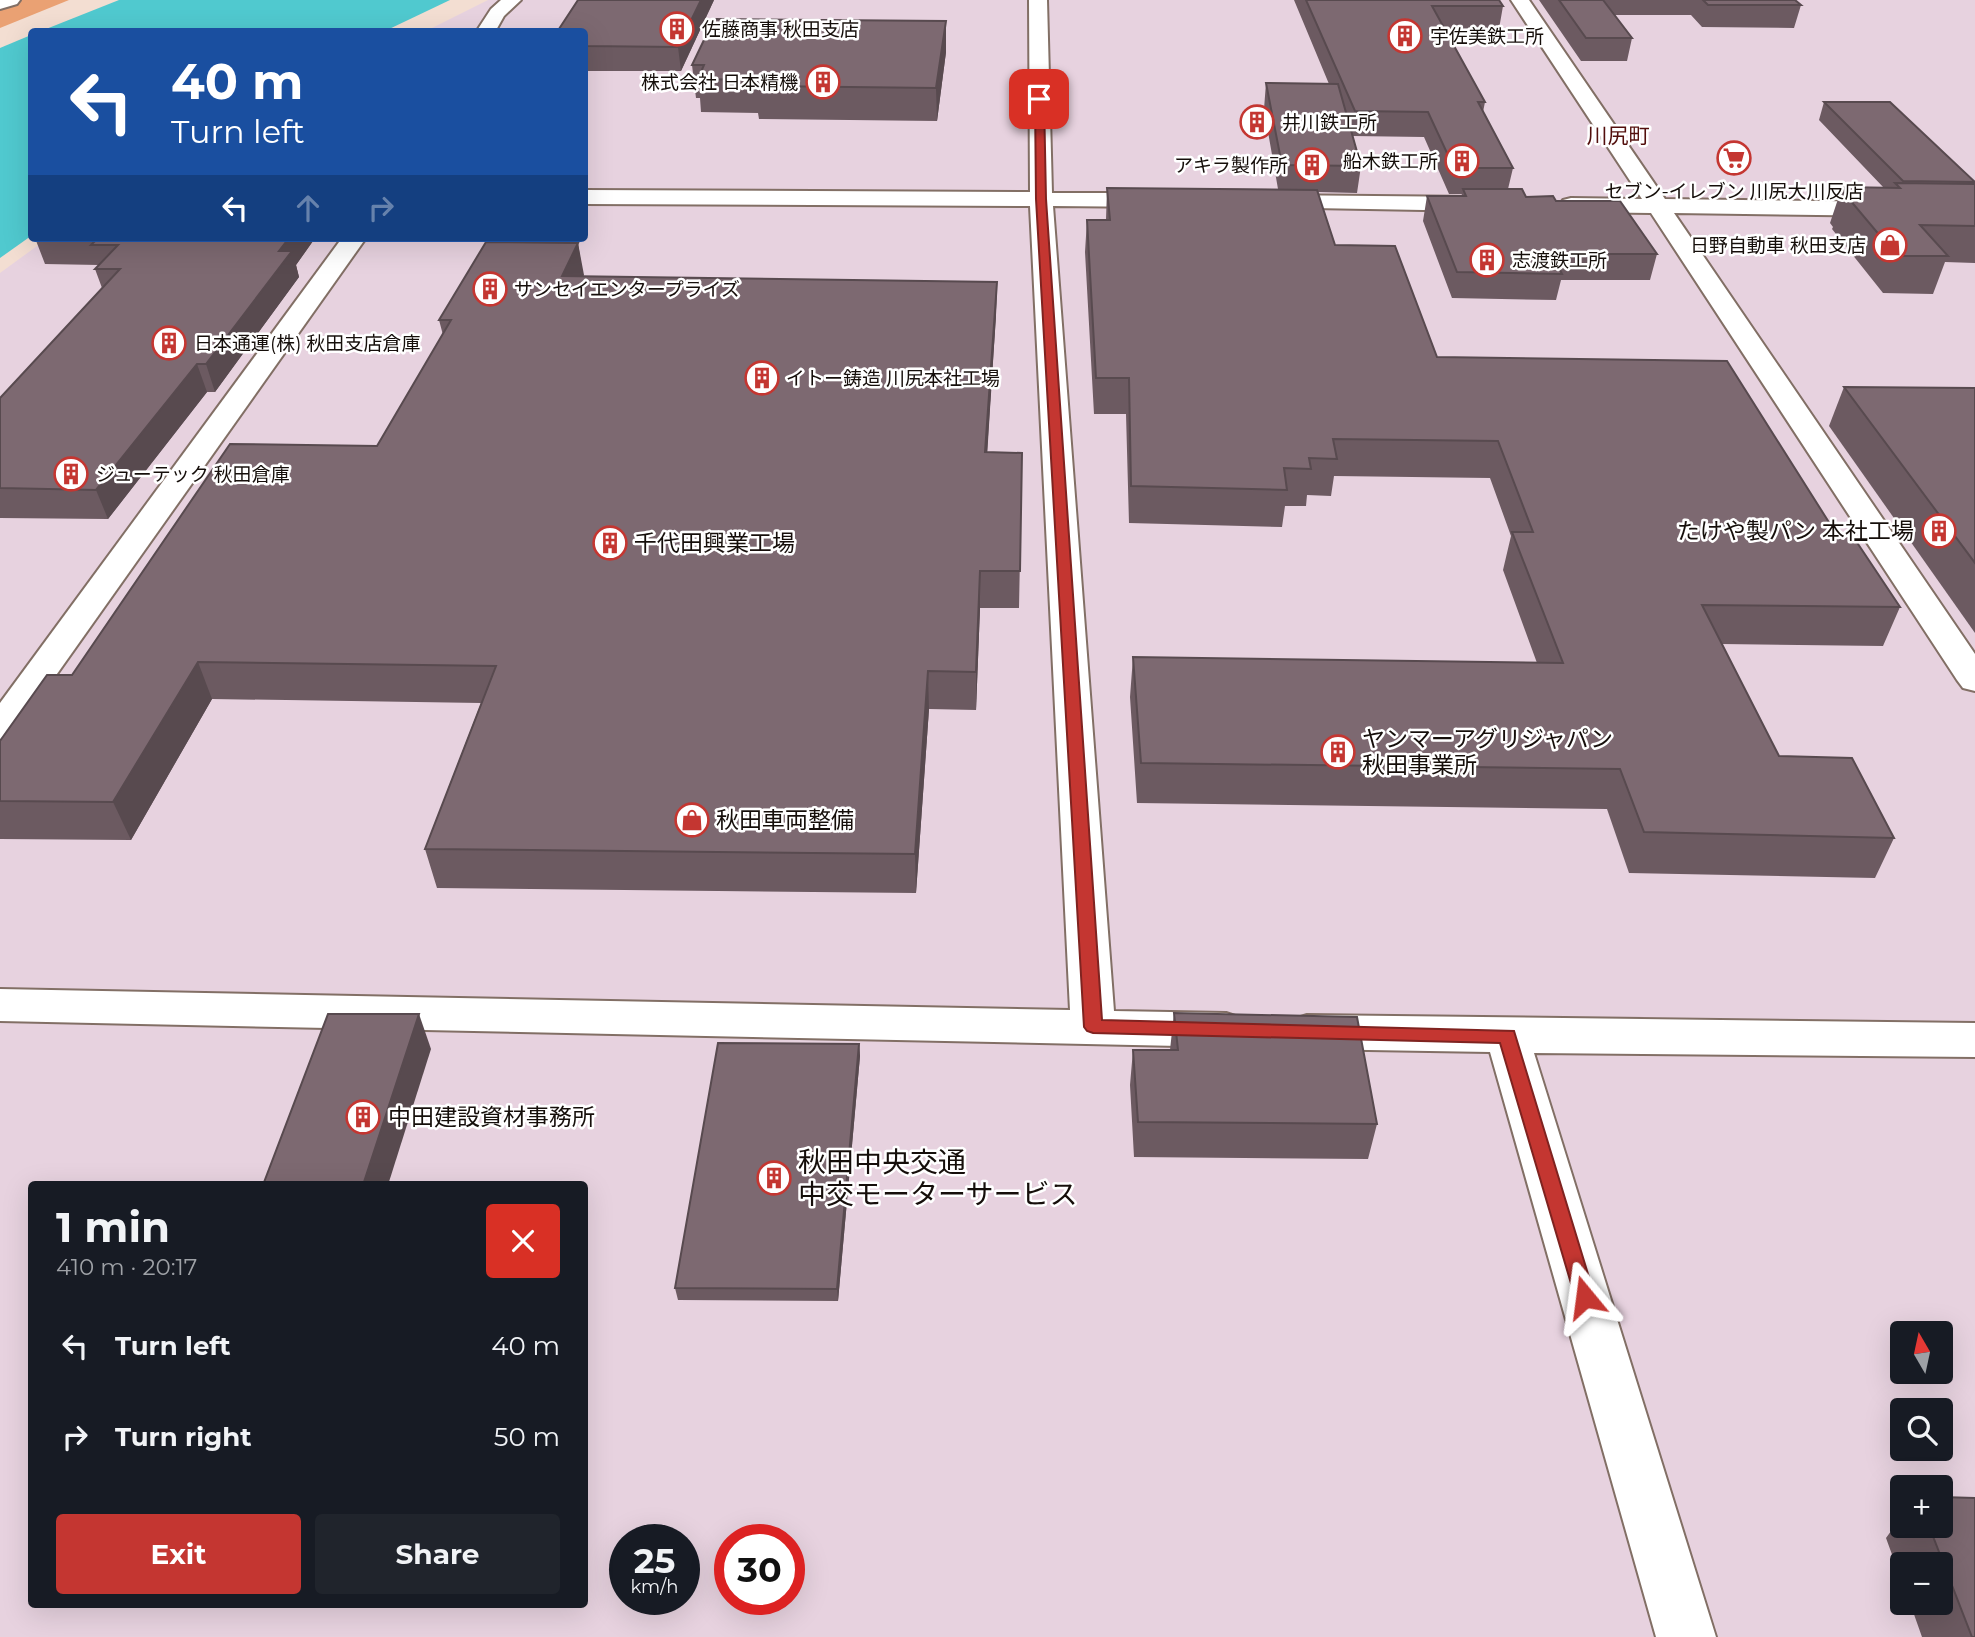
<!DOCTYPE html>
<meta charset="utf-8">
<style>
body{margin:0;font-family:Montserrat,"Noto Sans JP",sans-serif;background:#20242c;color:#f1f3f6;height:100vh;display:flex;flex-direction:column;font-size:26px;white-space:nowrap}
*{box-sizing:border-box;margin:0}
p{font-size:23px;color:#9ea1a6}
.icon{flex:none;width:38px;height:38px;fill:none;stroke:currentColor;stroke-width:2;stroke-linecap:round;stroke-linejoin:round}
.map{position:relative;flex:1;overflow:hidden}
.details{position:absolute;left:28px;top:1181px;width:560px;height:427px;display:flex;flex-direction:column;background:#171b24;border-radius:7px;box-shadow:0 7px 28px #0002}
.details>*{flex:none}
.banner{position:absolute;left:28px;top:28px;width:560px;height:214px;border-radius:7px;box-shadow:0 7px 28px #0002;background:#1a4fa0;color:#fff;overflow:hidden}
.needle{width:46px;rotate:351deg}
.controls{position:absolute;left:1890px;top:1321px;display:grid;gap:14px}
.controls a{display:grid;place-items:center;width:63px;height:63px;border-radius:7px;background:#171b24;box-shadow:0 7px 28px #0002;font-size:35px}
.speed{position:absolute;left:609px;top:1524px;display:flex;gap:14px;font-size:35px;font-weight:700;text-align:center}
.speed>*{display:grid;place-content:center;width:91px;height:91px;border-radius:50%;background:#171b24;box-shadow:0 7px 28px #0002;line-height:1}
.speed small{font-size:18px;font-weight:400}
.speed .limit{border:10px solid #d22;background:#fff;color:#111}
.pin{position:absolute;display:grid;place-items:center;width:60px;height:60px;color:#fff;margin:-30px;border-radius:14px;box-shadow:0 4px 10px #0006}
.me{position:absolute;width:77px;margin:-38px;rotate:344deg;stroke-linejoin:round;filter:drop-shadow(0 0 5px #0008)}
.turn{display:flex;align-items:center;gap:24px;height:147px;padding:0 28px;font-size:32px}
.turn .icon{width:91px;height:91px;stroke-width:2.5}
.turn b{display:block;font-size:49px;line-height:60px}
.lanes{display:flex;align-items:center;height:66px;padding:0 28px;background:#0003;justify-content:center;gap:35px;direction:ltr}
.lanes .off{opacity:.35}
.round{display:grid;place-items:center;flex:none;width:74px;height:74px;border-radius:7px;background:#20242c}
.head{display:flex;align-items:center;justify-content:space-between;height:119px;padding:0 28px}
h1{font-size:42px;font-weight:700;line-height:52px}
.button{display:flex;gap:14px;margin-top:auto;padding:14px 28px}
.button a{flex:1;height:80px;border-radius:7px;background:#c43631;color:#fff;font-size:28px;font-weight:700;line-height:80px;text-align:center}
.button a+a{background:#20242c;color:#f1f3f6}
ul{padding:0;list-style:none}
li{display:flex;align-items:center;gap:21px;height:91px;padding:0 28px}
li div{flex:1}
li b{display:block;font-size:26px}
li em{font-style:normal}
.map>svg:first-child{display:block}
.industrial{fill:#e7d2df;fill-rule:evenodd}
.forest{fill:#eaa173}
.water{fill:#50c9cf}
.lines{fill:none;stroke-linecap:round;stroke-linejoin:round}
.minor-casing{stroke:#826f65;stroke-width:4}
.highway-casing{stroke:#826f65;stroke-width:4}
.minor{fill:#fff;fill-rule:evenodd}
.highway{fill:#fff;fill-rule:evenodd}
.wall{fill:#6c5a61}
.shaded-wall{fill:#584a4f}
.building{fill:#7d6971;stroke:#584a4f;stroke-width:2}
.route{fill:#c43631;stroke:#7f2320;stroke-width:2}
.labels{text-anchor:middle;stroke-width:5;stroke-linejoin:round;paint-order:stroke}
.far-poi-label{font-size:19px;fill:#150e0a;stroke:#fff;text-anchor:start}
.far-quarter-label{font-size:21px;fill:#520e0c;stroke:#fff}
.poi-label{font-size:23px;fill:#150e0a;stroke:#fff;text-anchor:start}
.near-poi-label{font-size:28px;fill:#150e0a;stroke:#fff;text-anchor:start}
</style>
<div class="map">
<svg width="1975" height="1637" viewBox="0 0 1975 1637">
<rect width="100%" height="100%" fill="#f3ded2"/>
<path class="industrial" d="M 488,0 L 1975,0 L 1975,1637 L 0,1637 L 0,273 L 48,238 L 584,238 L 584,32 L 426,31 ZM 32,1185 L 584,1185 L 584,1605 L 32,1605 ZM 1902,1334 L 1941,1334 L 1941,1372 L 1902,1372 ZM 1902,1410 L 1941,1410 L 1941,1449 L 1902,1449 ZM 1902,1488 L 1941,1488 L 1941,1526 L 1902,1526 ZM 625,1540 L 684,1540 L 684,1600 L 625,1600 ZM 730,1540 L 789,1540 L 789,1600 L 730,1600 ZM 1902,1564 L 1941,1564 L 1941,1603 L 1902,1603 Z"/>
<path class="forest" d="M 0,0 L 69,0 L 0,28 Z"/>
<g class="water">
<path d="M 119,0 L 450,0 L 385,31 L 41,31 Z"/>
<path d="M 31,35 L 31,236 L 0,258 L 0,48 Z"/>
</g>
<g class="lines">
<defs>
<g id="minor">
<path d="M 501,0 L 521,0 L 504,16 L 495,32 L 476,32 L 491,9 Z"/>
<path d="M 1029,0 L 1047,0 L 1052,193 L 1157,193 L 1165,195 L 1168,200 L 1165,205 L 1157,207 L 1053,206 L 1114,1011 L 1226,1013 L 1241,1018 L 1248,1030 L 1241,1042 L 1226,1047 L 0,1021 L 0,989 L 1070,1010 L 1030,206 L 584,204 L 584,190 L 1030,192 Z"/>
<path d="M 1511,0 L 1529,0 L 1665,199 L 1975,203 L 1975,217 L 1674,213 L 1975,654 L 1975,691 L 1963,688 L 1957,680 L 1651,213 L 1571,212 L 1563,210 L 1559,205 L 1563,200 L 1571,198 L 1642,199 Z"/>
<path d="M 1270,195 L 1479,197 L 1487,199 L 1491,204 L 1487,209 L 1479,211 L 1262,207 L 1258,202 L 1262,197 Z"/>
<path d="M 342,238 L 366,238 L 13,736 L 0,739 L 0,703 Z"/>
<path d="M 1307,1015 L 1975,1023 L 1975,1057 L 1534,1053 L 1716,1637 L 1656,1637 L 1490,1052 L 1307,1049 L 1291,1044 L 1285,1032 L 1291,1020 Z"/>
</g>
<path id="highway" d="M 0,0 L 20,0 L 17,4 L 0,9 Z"/>
</defs>
<use href="#minor" class="minor-casing"/>
<use href="#highway" class="highway-casing"/>
<use href="#minor" class="minor"/>
<use href="#highway" class="highway"/>
</g>
<g class="wall">
<path d="M 714,0 L 681,71 L 584,71 L 584,32 Z"/>
<path d="M 1294,0 L 1499,0 L 1503,6 L 1499,29 L 1445,29 L 1485,102 L 1483,112 L 1513,168 L 1508,189 L 1526,197 L 1556,201 L 1657,254 L 1650,280 L 1561,280 L 1556,300 L 1452,298 L 1423,221 L 1427,196 L 1461,196 L 1462,194 L 1449,194 L 1424,137 L 1353,136 L 1361,166 L 1357,193 L 1318,192 L 1335,245 L 1437,357 L 1837,535 L 1900,607 L 1883,646 L 1722,644 L 1779,756 L 1894,838 L 1875,878 L 1629,873 L 1607,809 L 1137,803 L 1130,697 L 1133,657 L 1537,663 L 1503,570 L 1511,536 L 1490,478 L 1334,476 L 1331,496 L 1307,495 L 1306,506 L 1285,506 L 1282,527 L 1129,523 L 1126,414 L 1094,414 L 1085,252 L 1087,220 L 1106,220 L 1107,188 L 1278,189 L 1264,109 L 1266,83 L 1329,84 Z"/>
<path d="M 1539,0 L 1795,0 L 1801,5 L 1794,28 L 1702,27 L 1691,15 L 1614,15 L 1632,38 L 1627,61 L 1581,61 Z"/>
<path d="M 946,52 L 937,121 L 759,119 L 758,113 L 701,112 L 700,98 L 696,98 L 692,65 Z"/>
<path d="M 1824,102 L 1975,181 L 1975,263 L 1945,262 L 1933,294 L 1883,293 L 1832,229 L 1833,227 L 1830,223 L 1842,187 L 1884,188 L 1819,120 Z"/>
<path d="M 35,238 L 312,238 L 313,241 L 296,265 L 299,277 L 215,392 L 207,392 L 108,519 L 0,518 L 0,398 L 102,288 L 95,269 L 99,265 L 45,264 Z"/>
<path d="M 578,243 L 583,277 L 997,282 L 996,315 L 987,452 L 1022,453 L 1019,608 L 980,608 L 976,710 L 929,709 L 916,893 L 437,888 L 425,849 L 481,703 L 212,699 L 131,840 L 0,839 L 0,741 L 72,675 L 377,446 L 443,335 L 439,320 Z"/>
<path d="M 1844,387 L 1975,388 L 1975,633 L 1829,426 Z"/>
<path d="M 1174,1013 L 1377,1124 L 1368,1159 L 1134,1157 L 1130,1085 L 1133,1050 L 1170,1050 Z"/>
<path d="M 859,1044 L 860,1056 L 838,1301 L 678,1300 L 675,1288 Z"/>
<path d="M 1902,1516 L 1902,1526 L 1941,1526 L 1975,1637 L 1922,1637 L 1910,1603 L 1941,1603 L 1941,1564 L 1902,1564 L 1902,1582 L 1886,1538 Z"/>
</g>
<g class="shaded-wall">
<path d="M 701,0 L 714,0 L 681,71 L 678,47 Z"/>
<path d="M 946,21 L 946,52 L 937,121 L 936,88 Z"/>
<path d="M 289,238 L 312,238 L 313,241 L 296,265 L 299,277 L 215,392 L 206,364 L 279,251 Z"/>
<path d="M 578,243 L 584,275 L 568,309 L 562,276 Z"/>
<path d="M 997,282 L 996,315 L 985,488 L 985,452 Z"/>
<path d="M 197,364 L 207,392 L 108,519 L 96,490 Z"/>
<path d="M 980,571 L 980,608 L 976,710 L 976,672 Z"/>
<path d="M 198,662 L 212,699 L 131,840 L 113,802 Z"/>
<path d="M 928,671 L 929,709 L 916,893 L 915,854 Z"/>
<path d="M 419,1014 L 431,1049 L 388,1185 L 363,1185 Z"/>
<path d="M 859,1044 L 860,1056 L 838,1301 L 837,1289 Z"/>
</g>
<g class="building">
<path d="M 578,0 L 701,0 L 678,47 L 584,46 L 584,32 L 557,32 Z"/>
<path d="M 1306,0 L 1499,0 L 1503,6 L 1432,6 L 1485,102 L 1478,102 L 1513,168 L 1454,168 L 1428,112 L 1355,111 Z"/>
<path d="M 1559,0 L 1603,0 L 1632,38 L 1586,38 Z"/>
<path d="M 1703,0 L 1795,0 L 1801,5 L 1708,5 Z"/>
<path d="M 714,19 L 946,21 L 936,88 L 756,86 L 758,80 L 698,79 L 704,65 L 692,65 Z"/>
<path d="M 1266,83 L 1338,84 L 1361,166 L 1282,165 Z"/>
<path d="M 1824,102 L 1890,102 L 1975,182 L 1903,181 Z"/>
<path d="M 1895,183 L 1975,184 L 1975,226 L 1920,225 L 1948,256 L 1897,256 L 1844,193 L 1847,193 L 1842,187 L 1900,188 Z"/>
<path d="M 1107,188 L 1317,190 L 1335,245 L 1395,246 L 1437,357 L 1727,361 L 1837,535 L 1852,535 L 1900,607 L 1702,605 L 1779,756 L 1852,758 L 1894,838 L 1644,832 L 1620,769 L 1141,763 L 1133,657 L 1563,663 L 1512,532 L 1533,532 L 1498,441 L 1333,439 L 1337,459 L 1309,458 L 1311,469 L 1284,468 L 1287,490 L 1131,486 L 1129,378 L 1096,378 L 1087,220 L 1110,220 Z"/>
<path d="M 1463,189 L 1522,189 L 1526,197 L 1553,196 L 1556,201 L 1620,201 L 1657,254 L 1552,254 L 1562,274 L 1457,272 L 1427,196 L 1466,196 Z"/>
<path d="M 51,238 L 289,238 L 279,251 L 292,251 L 206,364 L 197,364 L 96,490 L 0,488 L 0,398 L 120,269 L 95,269 L 118,245 L 91,245 L 97,239 Z"/>
<path d="M 486,242 L 578,243 L 562,276 L 997,282 L 985,452 L 1022,453 L 1020,571 L 980,571 L 976,672 L 928,671 L 915,854 L 425,849 L 496,666 L 198,662 L 113,802 L 0,801 L 0,741 L 47,675 L 72,675 L 230,444 L 377,446 L 451,320 L 439,320 Z"/>
<path d="M 1844,387 L 1975,388 L 1975,563 Z"/>
<path d="M 1174,1013 L 1357,1017 L 1377,1124 L 1138,1122 L 1133,1050 L 1178,1050 Z"/>
<path d="M 328,1014 L 419,1014 L 363,1185 L 263,1185 Z"/>
<path d="M 718,1043 L 859,1044 L 837,1289 L 675,1288 Z"/>
<path d="M 1941,1497 L 1975,1498 L 1975,1637 L 1972,1637 L 1929,1526 L 1941,1526 Z"/>
</g>
<path class="route" d="M 1039,97 L 1044,99 L 1046,199 L 1102,1020 L 1514,1031 L 1595,1297 L 1592,1304 L 1585,1307 L 1578,1304 L 1575,1297 L 1500,1043 L 1093,1033 L 1087,1031 L 1084,1027 L 1036,199 L 1035,99 Z"/>
<defs>
<symbol id="building-ring" viewBox="-11 -11 22 22"><circle r="9.5" fill="#fff" stroke="#c43631" stroke-width="1.5"/><path d="M-4-6H4V6H1V3H-1V6H-4ZM-2.5-4.3h1.7v1.8h-1.7ZM.8-4.3h1.7v1.8H.8ZM-2.5-1h1.7V.8h-1.7ZM.8-1h1.7V.8H.8Z" fill="#c43631"/></symbol>
<symbol id="supermarket-ring" viewBox="-11 -11 22 22"><circle r="9.5" fill="#fff" stroke="#c43631" stroke-width="1.5"/><path d="M-6-5.5h2.5l.6 2H6L4.5 2H-2.5L-4.4-4H-6ZM-1.5 3.2a1.3 1.3 0 1 0 .1 0ZM3 3.2a1.3 1.3 0 1 0 .1 0Z" fill="#c43631"/></symbol>
<symbol id="shop-ring" viewBox="-11 -11 22 22"><circle r="9.5" fill="#fff" stroke="#c43631" stroke-width="1.5"/><path d="M-5-2.5h2.3a2.7 3.5 0 0 1 5.4 0H5L5.5 6h-11ZM-1.5-2.5h3a1.5 2.3 0 0 0-3 0Z" fill="#c43631"/></symbol>
</defs>
<g fill-rule="evenodd">
<use href="#building-ring" x="658" y="10" width="38" height="38"/>
<use href="#building-ring" x="1386" y="17" width="38" height="38"/>
<use href="#building-ring" x="804" y="63" width="38" height="38"/>
<use href="#building-ring" x="1238" y="103" width="38" height="38"/>
<use href="#supermarket-ring" x="1715" y="139" width="38" height="38"/>
<use href="#building-ring" x="1443" y="142" width="38" height="38"/>
<use href="#building-ring" x="1293" y="146" width="38" height="38"/>
<use href="#shop-ring" x="1871" y="226" width="38" height="38"/>
<use href="#building-ring" x="1468" y="241" width="38" height="38"/>
<use href="#building-ring" x="471" y="270" width="38" height="38"/>
<use href="#building-ring" x="150" y="324" width="38" height="38"/>
<use href="#building-ring" x="743" y="359" width="38" height="38"/>
<use href="#building-ring" x="52" y="455" width="38" height="38"/>
<use href="#building-ring" x="1920" y="512" width="38" height="38"/>
<use href="#building-ring" x="591" y="524" width="38" height="38"/>
<use href="#building-ring" x="1319" y="733" width="38" height="38"/>
<use href="#shop-ring" x="673" y="801" width="38" height="38"/>
<use href="#building-ring" x="344" y="1098" width="38" height="38"/>
<use href="#building-ring" x="755" y="1159" width="38" height="38"/>
</g>
<g class="labels">
<g class="far-poi-label">
<text x="702" y="36">佐藤商事 秋田支店</text>
<text x="1430" y="43">宇佐美鉄工所</text>
<text x="798" y="89" text-anchor="end">株式会社 日本精機</text>
<text x="1282" y="129">井川鉄工所</text>
<text x="1438" y="168" text-anchor="end">船木鉄工所</text>
<text x="1288" y="172" text-anchor="end">アキラ製作所</text>
<text x="1734" y="198" text-anchor="middle">セブン-イレブン 川尻大川反店</text>
<text x="1866" y="252" text-anchor="end">日野自動車 秋田支店</text>
<text x="1512" y="267">志渡鉄工所</text>
<text x="514" y="296">サンセイエンタープライズ</text>
<text x="194" y="350">日本通運(株) 秋田支店倉庫</text>
<text x="786" y="385">イトー鋳造 川尻本社工場</text>
<text x="96" y="481">ジューテック 秋田倉庫</text>
</g>
<g class="far-quarter-label">
<text x="1618" y="143">川尻町</text>
</g>
<g class="poi-label">
<text x="1914" y="539" text-anchor="end">たけや製パン 本社工場</text>
<text x="634" y="551">千代田興業工場</text>
<text x="1362" y="747">ヤンマーアグリジャパン<tspan x="1362" dy="26">秋田事業所</tspan></text>
<text x="716" y="828">秋田車両整備</text>
<text x="388" y="1125">中田建設資材事務所</text>
</g>
<g class="near-poi-label">
<text x="798" y="1172">秋田中央交通<tspan x="798" dy="32">中交モーターサービス</tspan></text>
</g>
</g>
</svg>
<div class="controls">
<a><svg class="needle" viewBox="-14 -14 28 28"><path d="M0-13l5 13h-10z" fill="#e53935"/><path d="M0 13l5-13h-10z" fill="#9ea1a6"/></svg></a>
<a><svg class="icon" aria-label="search" viewBox="0 0 24 24"><circle cx="10" cy="10" r="6"/><path d="M15 15l6 6"/></svg></a>
<a>+</a>
<a>−</a>
</div>
<div class="speed"><div>25<small>km/h</small></div><div class="limit">30</div></div>
<div class="pin" style="left:1039px;top:99px;background:#d93025"><svg class="icon" aria-label="arrive" viewBox="0 0 24 24"><path d="M6 21V4h12l-3 4 3 4H6"/></svg></div>
<svg class="me" style="left:1585px;top:1297px" viewBox="-20 -20 40 40"><path d="M0-17L14 15 0 8-14 15z" fill="#c43631" stroke="#fff" stroke-width="4"/></svg>
<div class="banner">
<div class="turn"><svg class="icon" aria-label="left" viewBox="0 0 24 24"><path d="M17 20v-9H6M10 6l-5 5 5 5"/></svg><div><b>40 m</b>Turn left</div></div>
<div class="lanes"><svg class="icon" aria-label="left" viewBox="0 0 24 24"><path d="M17 20v-9H6M10 6l-5 5 5 5"/></svg><svg class="icon off" aria-label="ahead" viewBox="0 0 24 24"><path d="M12 20V5M6 11l6-6 6 6"/></svg><svg class="icon off" aria-label="right" viewBox="0 0 24 24"><path d="M7 20v-9h11M14 6l5 5-5 5"/></svg></div>
</div>
<section class="details">
<div class="head"><div><h1>1 min</h1><p>410 m · 20:17</p></div><a class="round" style="background:#d93025;color:#fff"><svg class="icon" aria-label="close" viewBox="0 0 24 24"><path d="M6 6l12 12M18 6L6 18"/></svg></a></div>
<ul>
<li><svg class="icon" aria-label="left" viewBox="0 0 24 24"><path d="M17 20v-9H6M10 6l-5 5 5 5"/></svg><div><b>Turn left</b></div><em>40 m</em></li>
<li><svg class="icon" aria-label="right" viewBox="0 0 24 24"><path d="M7 20v-9h11M14 6l5 5-5 5"/></svg><div><b>Turn right</b></div><em>50 m</em></li>
</ul>
<div class="button"><a>Exit</a><a>Share</a></div>
</section>
</div>
